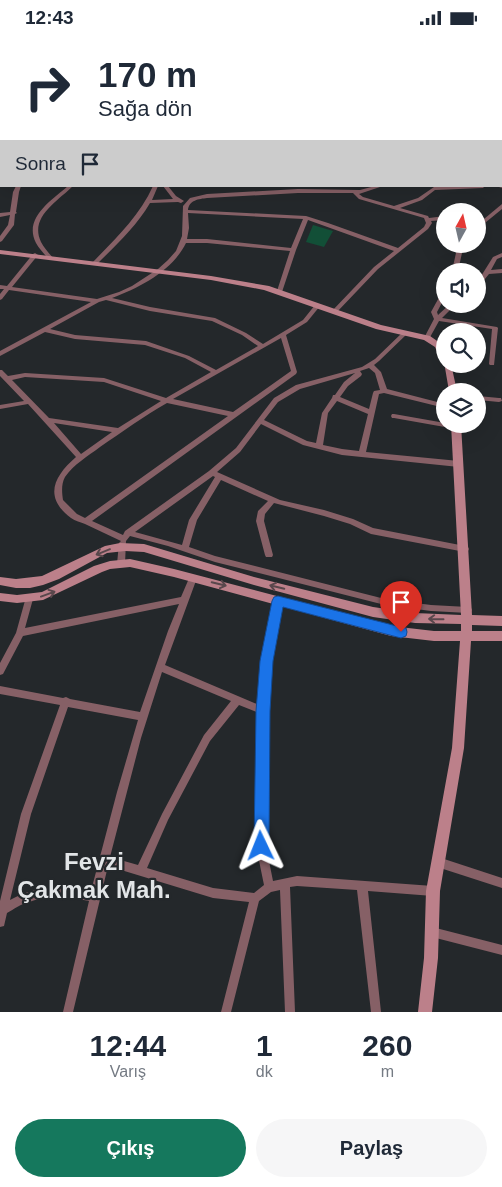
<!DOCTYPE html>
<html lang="tr">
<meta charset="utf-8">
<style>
body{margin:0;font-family:Helvetica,sans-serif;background:#f6f6f7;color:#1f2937;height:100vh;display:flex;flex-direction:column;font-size:19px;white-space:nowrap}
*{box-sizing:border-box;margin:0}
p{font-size:16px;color:#747a83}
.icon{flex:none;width:28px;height:28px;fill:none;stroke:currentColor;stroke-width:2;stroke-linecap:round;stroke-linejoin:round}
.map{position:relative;height:977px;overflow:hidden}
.side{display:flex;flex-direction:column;background:#fff;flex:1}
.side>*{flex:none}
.banner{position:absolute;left:0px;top:0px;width:502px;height:152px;box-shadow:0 5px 20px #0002;background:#fff;color:#1f2937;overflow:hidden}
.needle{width:32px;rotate:8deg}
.buttons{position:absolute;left:436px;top:168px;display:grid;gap:10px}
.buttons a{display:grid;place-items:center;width:50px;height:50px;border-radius:50%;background:#fff;box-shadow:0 5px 20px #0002;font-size:25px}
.pin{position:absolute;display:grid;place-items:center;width:42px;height:42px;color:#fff;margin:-51px -21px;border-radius:50% 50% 50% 0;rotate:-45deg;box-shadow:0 0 5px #0007}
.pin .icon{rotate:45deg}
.me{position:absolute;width:55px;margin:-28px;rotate:358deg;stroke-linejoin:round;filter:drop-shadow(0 0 4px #0008)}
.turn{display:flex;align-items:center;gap:18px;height:105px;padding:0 15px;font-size:22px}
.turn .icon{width:65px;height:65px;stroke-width:2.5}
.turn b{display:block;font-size:35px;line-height:42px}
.then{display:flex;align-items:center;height:48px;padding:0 15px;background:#0003;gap:10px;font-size:19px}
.eta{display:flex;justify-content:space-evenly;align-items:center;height:85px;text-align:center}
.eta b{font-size:30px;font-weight:800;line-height:35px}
.primary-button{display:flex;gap:10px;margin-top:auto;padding:10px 15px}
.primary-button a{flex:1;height:58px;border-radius:30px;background:#15785d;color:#fff;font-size:20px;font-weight:800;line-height:58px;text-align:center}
.primary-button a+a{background:#f6f6f7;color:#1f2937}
.status{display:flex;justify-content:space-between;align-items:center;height:35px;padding:0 25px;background:#fff;direction:ltr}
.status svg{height:14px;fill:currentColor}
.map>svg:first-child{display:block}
.green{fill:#124f37}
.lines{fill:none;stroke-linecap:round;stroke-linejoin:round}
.street{fill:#866066;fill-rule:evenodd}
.secondary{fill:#bc808a;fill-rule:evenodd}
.oneway{stroke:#59474c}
.route{fill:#1a73e8;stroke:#114b97}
.labels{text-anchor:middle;stroke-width:4.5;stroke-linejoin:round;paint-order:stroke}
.near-district-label{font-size:24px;font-weight:bold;fill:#e2e5e7;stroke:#24282b}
</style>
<div class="status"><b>12:43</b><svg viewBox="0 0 49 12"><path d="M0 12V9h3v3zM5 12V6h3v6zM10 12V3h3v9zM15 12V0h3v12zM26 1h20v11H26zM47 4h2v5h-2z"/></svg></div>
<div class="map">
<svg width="502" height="977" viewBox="0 0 502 977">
<rect width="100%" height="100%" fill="#24282b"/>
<path class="green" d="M 313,190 L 333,196 L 324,212 L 306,207 Z"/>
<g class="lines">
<g class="street">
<path d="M 13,0 L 18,0 L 19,1 L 14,1 Z"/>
<rect x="73" y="0" width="4" height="1"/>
<path d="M 96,0 L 100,0 L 99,1 L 95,1 Z"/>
<path d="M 217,0 L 221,0 L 220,1 L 216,1 Z"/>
<path d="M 223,0 L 228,0 L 229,1 L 224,1 Z"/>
<path d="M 453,0 L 458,0 L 459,1 L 454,1 Z"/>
<rect x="501" y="21" width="1" height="3"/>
<rect x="0" y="62" width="1" height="3"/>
<rect x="0" y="91" width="1" height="3"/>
<rect x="0" y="121" width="1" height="2"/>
<rect x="501" y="130" width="1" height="3"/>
<path d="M 501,149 L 502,153 L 499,152 L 499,151 L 501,151 Z"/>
<path d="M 16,151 L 21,151 L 19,157 L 16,177 L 17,178 L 15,179 L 14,190 L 2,206 L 0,207 L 0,201 L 8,190 L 10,180 L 0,182 L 0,178 L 10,177 L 13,157 Z"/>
<path d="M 68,151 L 73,151 C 58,166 29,182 41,207 C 44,213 49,218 53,223 L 52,224 L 48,224 C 45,219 39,214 36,208 C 23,183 52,165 68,151 Z"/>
<path d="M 153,151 L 158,151 L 152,165 L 173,164 L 163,151 L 168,151 L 176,161 L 184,166 L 181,168 L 178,167 L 150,168 C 136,192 115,211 96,230 L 92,230 L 92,228 C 115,204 139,182 153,151 Z"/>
<path d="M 375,151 L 383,151 L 359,159 L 363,162 L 394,171 L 418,163 L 434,152 L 485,151 L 483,153 L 435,155 L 422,165 L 400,173 L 428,181 L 429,183 L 445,181 L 445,185 L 431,186 L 432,188 L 428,194 L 378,234 L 336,278 L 332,278 L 331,277 L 374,232 L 394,216 L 308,185 L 296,215 L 282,257 L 278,257 L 277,256 L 290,216 L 207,208 L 186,208 C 172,236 141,252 112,263 L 150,272 L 215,283 L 246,298 L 263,309 L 303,285 L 315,270 L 319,270 L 320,271 L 307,287 L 286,300 L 297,337 L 296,339 L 92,486 L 123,500 L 125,496 L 209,436 L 236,413 L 274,363 L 296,350 L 362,332 L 375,324 L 403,297 L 405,296 L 408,298 L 407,299 L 379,326 L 374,330 L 381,337 L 387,354 L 445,369 L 445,373 L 384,358 L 379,359 L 366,417 L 459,426 L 462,427 L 463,429 L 462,431 L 459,432 L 342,420 L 303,410 L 261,389 L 240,417 L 217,437 L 280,465 L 324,475 L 353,484 L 373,493 L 465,511 L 468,512 L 469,514 L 468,516 L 465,517 L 371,499 L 350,489 L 324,481 L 274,468 L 265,479 L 264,486 L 273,520 L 272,522 L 266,522 L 265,520 L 256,486 L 258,476 L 268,466 L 221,445 L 197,485 L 189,512 L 215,521 L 385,564 L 431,570 L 468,572 L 471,573 L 472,575 L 471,577 L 468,578 L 431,576 L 385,570 L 215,527 L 168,511 L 130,501 L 126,506 L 125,529 L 124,531 L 118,531 L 117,529 L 119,508 L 121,506 C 109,500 97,495 85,489 C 81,487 75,486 71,483 C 43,462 54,441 76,422 L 28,369 L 0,374 L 0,370 L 24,366 L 0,341 L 0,335 L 2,335 L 8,341 L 25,338 L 104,343 L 166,363 L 211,337 L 185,323 L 145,310 L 75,304 L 45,297 L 0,321 L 0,316 L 91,267 L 9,255 L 2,264 L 0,265 L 0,259 L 4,254 L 0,254 L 0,250 L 7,251 L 33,219 L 35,218 L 38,220 L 12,252 L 97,264 L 119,257 L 132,251 L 158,234 L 168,225 L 176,216 L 182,201 L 183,171 L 190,163 L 207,159 L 298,154 L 360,155 ZM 298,158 L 353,158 L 359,164 L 424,183 L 426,188 L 424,192 L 398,213 L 328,188 L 306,181 L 188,175 C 189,165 199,164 207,163 ZM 188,178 L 303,184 L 291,213 L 207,204 L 187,204 L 189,193 ZM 106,265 L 150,276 L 212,286 L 242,300 L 258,311 L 216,335 L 189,321 L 146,306 L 75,300 L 50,294 L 99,267 ZM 281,303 L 291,336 L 233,377 L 173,364 ZM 369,333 L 375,338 L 380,355 L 374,356 L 373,358 L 369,374 L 340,362 L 348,351 L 361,341 L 362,339 L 360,336 ZM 355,338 L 344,347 L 335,360 L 333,360 L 332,363 L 322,378 L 316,408 L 307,406 L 264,385 L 278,367 L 300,354 ZM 25,342 L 104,347 L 161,366 L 118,393 L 49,383 L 12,345 ZM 337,366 L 368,379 L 359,416 L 342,414 L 323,410 L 328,378 ZM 167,368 L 228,381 L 85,483 L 77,479 L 63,465 C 62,458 61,449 65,442 C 73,430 88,421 100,412 C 122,397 144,381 167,368 ZM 54,388 L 112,397 L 81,419 ZM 213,441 L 215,442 L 189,485 L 182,510 L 135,497 Z"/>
<path d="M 502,169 L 502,174 L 480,192 L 478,192 L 478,189 Z"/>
<path d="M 458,209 L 464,209 L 458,236 L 452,236 Z"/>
<path d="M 502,218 L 502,222 L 497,224 L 491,235 L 502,234 L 502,238 L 489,239 L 480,250 L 478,251 L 478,246 L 493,222 Z"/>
<path d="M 445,255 L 445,262 L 437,277 L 438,280 L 450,269 L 456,269 L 442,283 L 497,292 L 498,293 L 494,330 L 490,330 L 489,329 L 492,294 L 439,286 L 429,304 L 425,304 L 424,303 L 434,284 L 431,277 L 442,257 Z"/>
<path d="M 478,361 L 499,363 L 501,363 L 502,366 L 499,367 L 478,365 Z"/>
<path d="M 392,379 L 394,379 L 445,388 L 445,389 L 456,390 L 459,392 L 456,394 L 394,383 L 392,383 L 391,381 Z"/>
<path d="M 193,540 L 196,541 L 197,543 L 165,630 L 259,670 L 263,626 L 274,566 L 275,564 L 278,563 L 281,564 L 282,566 L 271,626 L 267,680 L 265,790 L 266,811 L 273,846 L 297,841 L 433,851 L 437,852 L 438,856 L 437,860 L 433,861 L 368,856 L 381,977 L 371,977 L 357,855 L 297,851 L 290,852 L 295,977 L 285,977 L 280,855 L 271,857 L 259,866 L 231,977 L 221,977 L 249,867 L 213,863 L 108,831 L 73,977 L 63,977 L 89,866 C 69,862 48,860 29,867 C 21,869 14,874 7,878 L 4,891 L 0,892 L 0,866 L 21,779 L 60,670 L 0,659 L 0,651 L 63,663 L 66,662 L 70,664 L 140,677 L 168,596 L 179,569 L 23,601 L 3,639 L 0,640 L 0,628 L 16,598 L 26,562 L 29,561 L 32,562 L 33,564 L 25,593 L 181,562 L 190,541 ZM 162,637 L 231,666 L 204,700 L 162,779 L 138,830 L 110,822 L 141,703 ZM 239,670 L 259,678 L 255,790 L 256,811 L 264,850 L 254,858 L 213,853 L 147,833 L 168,785 L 210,706 ZM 68,672 L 138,685 L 117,757 L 91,856 C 63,851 36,850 10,865 L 31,779 Z"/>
<path d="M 438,822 L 502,843 L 502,853 L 434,831 L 433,827 L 434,823 Z"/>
<path d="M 432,892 L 502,910 L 502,920 L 432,902 L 428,901 L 427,897 L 428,893 Z"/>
</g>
<g class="secondary">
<path d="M 398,0 L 405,0 L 406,1 L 399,1 Z"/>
<path d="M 0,31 L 1,32 L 1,36 L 0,35 Z"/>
<rect x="501" y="66" width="1" height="4"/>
<path d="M 0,215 L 211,241 L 269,251 L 381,290 L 430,301 L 443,310 L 445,315 L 445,329 L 451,329 L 457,356 L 449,356 L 444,327 L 441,325 L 435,312 L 424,305 L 376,294 L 264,255 L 211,245 L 0,219 Z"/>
<path d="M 451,389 L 461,389 L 472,580 L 502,581 L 502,591 L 472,590 L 472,596 L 502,596 L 502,606 L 471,606 L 464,713 L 440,856 L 438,923 L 432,977 L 418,977 L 424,923 L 426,856 L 452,713 L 460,606 L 434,606 L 391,601 L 174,542 L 130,532 L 110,534 L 102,537 L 43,565 L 17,568 L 0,566 L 0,558 L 17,560 L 42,557 L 94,531 L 110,526 L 130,524 L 174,534 L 391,591 L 434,596 L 461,596 L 461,589 L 415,588 L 373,582 L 254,550 L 144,517 L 125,516 L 107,518 L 59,544 L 43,550 L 30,553 L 16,553 L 0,550 L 0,542 L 16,544 L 42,541 L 105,511 L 120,508 L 144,509 L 254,542 L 373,572 L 415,578 L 461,580 Z"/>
</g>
</g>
<defs><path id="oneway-shaft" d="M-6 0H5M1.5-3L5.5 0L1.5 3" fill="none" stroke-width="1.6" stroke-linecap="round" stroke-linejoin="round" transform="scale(1.25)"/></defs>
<g class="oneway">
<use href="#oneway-shaft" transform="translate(103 517) rotate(158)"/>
<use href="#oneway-shaft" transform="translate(219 549) rotate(14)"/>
<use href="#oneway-shaft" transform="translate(277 552) rotate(-166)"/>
<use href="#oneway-shaft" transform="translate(48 559) rotate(-20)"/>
<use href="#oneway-shaft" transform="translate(436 584) rotate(-179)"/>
</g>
<path class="route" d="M 278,561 L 401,592 L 406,593 L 407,597 L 406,601 L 401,603 L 283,572 L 273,626 L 270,676 L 269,811 L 266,816 L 261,818 L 256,816 L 254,811 L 256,676 L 260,626 L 272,566 L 274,562 Z"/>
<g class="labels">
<g class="near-district-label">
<text x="94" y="835">Fevzi<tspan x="94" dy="28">Çakmak Mah.</tspan></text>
</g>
</g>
</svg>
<div class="buttons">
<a><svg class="needle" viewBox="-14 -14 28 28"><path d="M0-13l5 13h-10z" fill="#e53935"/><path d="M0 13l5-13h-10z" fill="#747a83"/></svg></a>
<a><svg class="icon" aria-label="sound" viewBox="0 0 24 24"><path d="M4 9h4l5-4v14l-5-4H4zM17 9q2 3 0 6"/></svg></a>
<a><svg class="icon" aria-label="search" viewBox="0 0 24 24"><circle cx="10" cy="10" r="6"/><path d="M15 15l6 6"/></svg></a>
<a><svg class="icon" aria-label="layers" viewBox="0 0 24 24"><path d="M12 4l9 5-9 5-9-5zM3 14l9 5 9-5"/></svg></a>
</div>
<div class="pin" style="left:401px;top:597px;background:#d93025"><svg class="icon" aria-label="arrive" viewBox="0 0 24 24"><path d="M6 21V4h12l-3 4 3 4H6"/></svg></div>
<svg class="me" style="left:261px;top:811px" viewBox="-20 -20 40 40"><path d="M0-17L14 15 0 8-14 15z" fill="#1a73e8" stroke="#fff" stroke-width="4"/></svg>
<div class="banner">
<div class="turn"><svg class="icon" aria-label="right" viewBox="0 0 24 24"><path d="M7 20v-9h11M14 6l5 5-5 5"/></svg><div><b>170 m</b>Sağa dön</div></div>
<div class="then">Sonra<svg class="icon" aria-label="arrive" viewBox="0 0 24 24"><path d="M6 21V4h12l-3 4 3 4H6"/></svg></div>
</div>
</div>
<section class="side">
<div class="eta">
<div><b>12:44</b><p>Varış</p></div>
<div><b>1</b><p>dk</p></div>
<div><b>260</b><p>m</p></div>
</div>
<div class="primary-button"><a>Çıkış</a><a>Paylaş</a></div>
</section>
